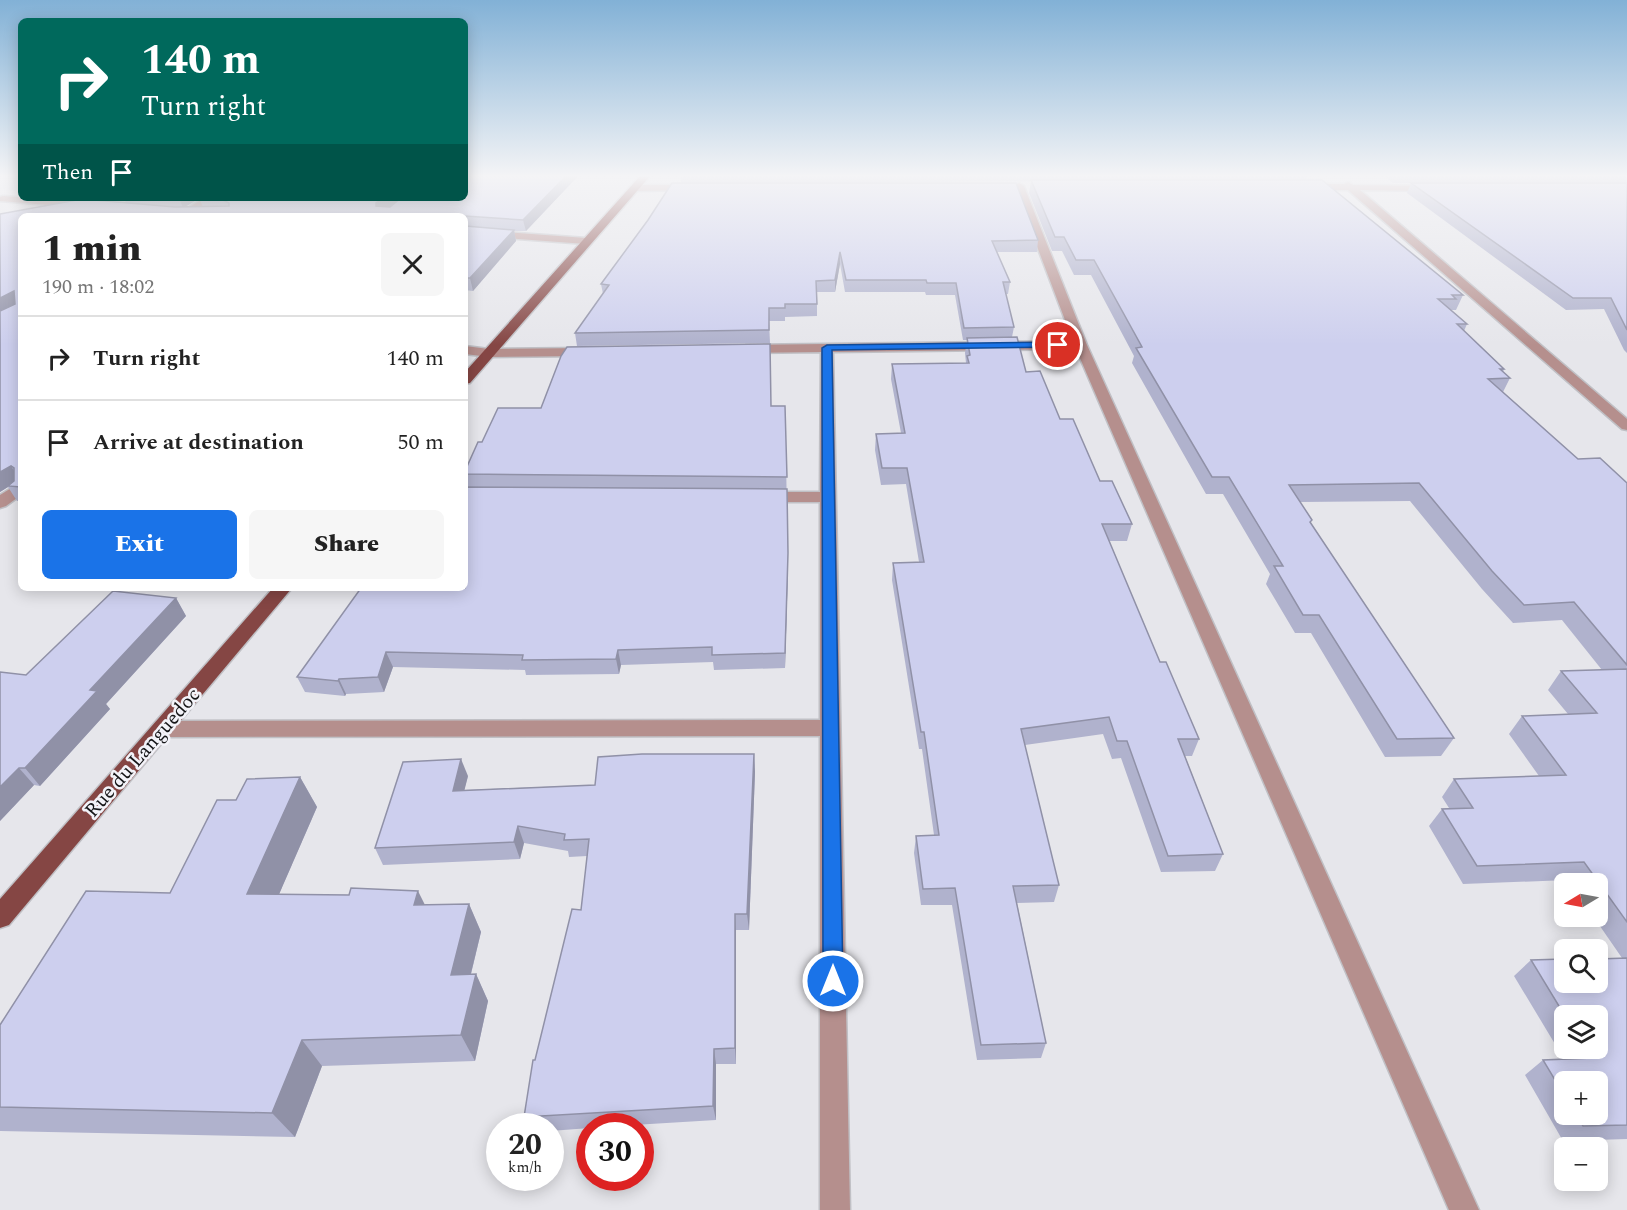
<!DOCTYPE html>
<meta charset="utf-8">
<style>
body{margin:0;font-family:Spectral,serif;background:#f6f6f6;color:#222;height:100vh;display:flex;flex-direction:column;font-size:22px;white-space:nowrap}
*{box-sizing:border-box;margin:0}
p{font-size:20px;color:#767676}
.icon{flex:none;width:33px;height:33px;fill:none;stroke:currentColor;stroke-width:2;stroke-linecap:round;stroke-linejoin:round}
.map{position:relative;flex:1;overflow:hidden}
.details{position:absolute;left:18px;top:213px;width:450px;height:378px;display:flex;flex-direction:column;background:#fff;border-radius:9px;box-shadow:0 3px 15px #0003}
.details>*{flex:none}
.banner{position:absolute;left:18px;top:18px;width:450px;height:183px;border-radius:9px;box-shadow:0 3px 15px #0003;background:#00695c;color:#fff;overflow:hidden}
.needle{width:39px;rotate:260deg}
.tools{position:absolute;left:1554px;top:873px;display:grid;gap:12px}
.tools a{display:grid;place-items:center;width:54px;height:54px;border-radius:9px;background:#fff;box-shadow:0 3px 15px #0003;font-size:30px}
.speed{position:absolute;left:486px;top:1113px;display:flex;gap:12px;font-size:30px;font-weight:700;text-align:center}
.speed>*{display:grid;place-content:center;width:78px;height:78px;border-radius:50%;background:#fff;box-shadow:0 3px 15px #0003;line-height:1}
.speed small{font-size:15px;font-weight:400}
.speed .limit{border:9px solid #d22;background:#fff;color:#111}
.pin{position:absolute;display:grid;place-items:center;width:51px;height:51px;color:#fff;margin:-26px;border:3px solid #fff;border-radius:50%;box-shadow:0 2px 6px #0007}
.me{position:absolute;width:66px;margin:-33px;rotate:0deg;stroke-linejoin:round;filter:drop-shadow(0 0 4px #0008)}
.turn{display:flex;align-items:center;gap:21px;height:126px;padding:0 24px;font-size:27px}
.turn .icon{width:78px;height:78px;stroke-width:2.5}
.turn b{display:block;font-size:42px;line-height:51px}
.then{display:flex;align-items:center;height:57px;padding:0 24px;background:#0003;gap:12px;font-size:22px}
.round{display:grid;place-items:center;flex:none;width:63px;height:63px;border-radius:9px;background:#f6f6f6}
.summary{display:flex;align-items:center;justify-content:space-between;height:102px;padding:0 24px}
h1{font-size:36px;font-weight:800;line-height:45px}
.cta{display:flex;gap:12px;margin-top:auto;padding:12px 24px}
.cta a{flex:1;height:69px;border-radius:9px;background:#1a73e8;color:#fff;font-size:24px;font-weight:800;line-height:69px;text-align:center}
.cta a+a{background:#f6f6f6;color:#222}
ul{padding:0;list-style:none}
li{display:flex;align-items:center;gap:18px;height:84px;padding:0 24px;border-top:2px solid #e0e0e0}
li div{flex:1}
li b{display:block;font-size:22px}
li em{font-style:normal}
.map>svg:first-child{display:block}
.lines{fill:none;stroke-linecap:round;stroke-linejoin:round}
.minor-casing{stroke:#c0c0c5;stroke-width:3}
.major-casing{stroke:#c0c0c5;stroke-width:3}
.minor{fill:#b58f8d;fill-rule:evenodd}
.major{fill:#854644;fill-rule:evenodd}
.wall{fill:#b0b2cd;fill-rule:evenodd}
.shaded-wall{fill:#9091a7}
.building{fill:#cdcfee;stroke:#9091a7;stroke-width:1.5}
.route{fill:#1a73e8;stroke:#114b97;stroke-width:1.5}
.labels{text-anchor:middle;stroke-width:5;stroke-linejoin:round;paint-order:stroke}
.street-label{font-size:20px;fill:#151517;stroke:#f3f3f9}
</style>
<div class="map">
<svg width="1627" height="1210" viewBox="0 0 1627 1210">
<rect width="100%" height="100%" fill="#e6e6eb"/>
<g class="lines">
<defs>
<g id="minor">
<path d="M 1348,182 L 1353,185 L 1436,186 L 1436,190 L 1433,191 L 1360,190 L 1627,419 L 1627,430 L 1622,429 L 1348,190 L 1308,190 L 1303,187 L 1308,184 L 1344,184 Z"/>
<path d="M 1019,183 L 1024,186 L 1087,345 L 1479,1210 L 1449,1210 L 1076,349 L 833,352 L 850,1210 L 820,1210 L 820,736 L 162,737 L 155,735 L 152,729 L 155,723 L 162,721 L 820,720 L 820,502 L 763,502 L 755,497 L 763,492 L 820,492 L 821,352 L 746,353 L 740,349 L 746,345 L 1073,341 L 1014,186 Z"/>
<path d="M 692,185 L 697,188 L 695,190 L 634,191 L 629,188 L 634,185 Z"/>
<path d="M 3,196 L 85,202 L 90,205 L 85,208 L 0,201 L 0,197 Z"/>
<path d="M 204,198 L 216,198 L 187,216 L 175,216 Z"/>
<path d="M 465,229 L 586,238 L 591,241 L 586,244 L 465,235 Z"/>
<path d="M 465,346 L 489,349 L 586,348 L 592,352 L 586,356 L 489,357 L 465,354 Z"/>
<path d="M 21,482 L 21,495 L 6,506 L 0,508 L 0,495 Z"/>
</g>
<g id="major">
<path d="M 641,175 L 651,175 L 470,383 L 465,384 L 465,372 Z"/>
<path d="M 273,588 L 292,588 L 9,925 L 0,928 L 0,899 Z"/>
</g>
</defs>
<use href="#minor" class="minor-casing"/>
<use href="#major" class="major-casing"/>
<use href="#minor" class="minor"/>
<use href="#major" class="major"/>
</g>
<g class="wall">
<path d="M 465,175 L 579,175 L 526,231 L 514,231 L 516,241 L 473,291 L 465,290 L 465,216 L 21,216 L 21,501 L 17,501 L 8,487 L 0,492 L 0,214 L 82,199 L 126,203 L 124,198 L 465,198 ZM 199,198 L 203,207 L 185,207 Z"/>
<path d="M 681,175 L 1307,175 L 1306,180 L 1463,295 L 1456,310 L 1451,310 L 1467,324 L 1464,331 L 1504,369 L 1503,372 L 1510,378 L 1503,392 L 1578,459 L 1627,483 L 1627,1139 L 1563,1141 L 1525,1075 L 1543,1060 L 1564,1059 L 1514,976 L 1531,960 L 1622,958 L 1593,916 L 1598,916 L 1598,884 L 1571,884 L 1568,880 L 1463,884 L 1429,826 L 1442,809 L 1449,808 L 1442,797 L 1454,779 L 1539,776 L 1509,734 L 1522,716 L 1568,714 L 1548,690 L 1561,671 L 1602,670 L 1562,620 L 1513,623 L 1482,589 L 1410,501 L 1300,502 L 1311,523 L 1454,738 L 1441,756 L 1385,757 L 1311,633 L 1295,633 L 1266,584 L 1270,574 L 1223,494 L 1206,494 L 1132,363 L 1134,356 L 1091,275 L 1074,275 L 1062,251 L 1052,251 L 1029,193 L 1031,181 L 795,183 L 1038,240 L 1037,252 L 997,252 L 1010,282 L 1008,294 L 1005,294 L 1014,327 L 1012,337 L 1026,372 L 1060,419 L 1100,481 L 1132,524 L 1127,541 L 1109,541 L 1160,662 L 1199,739 L 1192,756 L 1185,756 L 1223,854 L 1215,871 L 1161,872 L 1121,758 L 1112,759 L 1103,734 L 1025,745 L 1059,885 L 1054,902 L 1017,903 L 1046,1043 L 1041,1058 L 977,1060 L 952,905 L 921,905 L 914,853 L 916,836 L 934,835 L 922,749 L 919,749 L 892,580 L 893,563 L 919,562 L 906,484 L 881,485 L 875,450 L 876,434 L 901,433 L 891,379 L 892,364 L 966,363 L 965,353 L 967,340 L 963,340 L 955,295 L 926,295 L 925,292 L 845,292 L 840,264 L 835,292 L 817,292 L 817,316 L 785,317 L 785,321 L 769,321 L 770,343 L 577,346 L 575,333 L 603,294 L 601,284 L 681,183 ZM 1564,1016 L 1598,1016 L 1598,1048 L 1564,1048 ZM 1564,1082 L 1598,1114 L 1564,1114 Z"/>
<path d="M 1383,175 L 1627,175 L 1627,353 L 1624,350 L 1604,309 L 1566,310 L 1407,193 L 1411,183 L 1554,183 L 1393,183 Z"/>
<path d="M 772,406 L 785,406 L 788,568 L 785,668 L 714,670 L 713,662 L 621,665 L 619,674 L 526,675 L 525,670 L 393,667 L 384,692 L 346,694 L 345,696 L 305,692 L 297,677 L 465,588 L 467,487 L 465,481 L 465,471 L 482,442 Z"/>
<path d="M 176,598 L 186,616 L 106,704 L 110,709 L 40,786 L 34,785 L 0,821 L 26,675 Z"/>
<path d="M 754,754 L 755,772 L 749,930 L 736,930 L 736,1064 L 716,1064 L 716,1120 L 617,1126 L 590,1126 L 590,1128 L 550,1131 L 550,1126 L 529,1126 L 524,1117 L 535,1060 L 581,910 L 587,856 L 569,857 L 568,851 L 524,843 L 520,859 L 383,865 L 375,848 L 468,776 L 464,790 L 595,785 Z"/>
<path d="M 300,777 L 317,807 L 279,894 L 424,905 L 469,904 L 481,932 L 471,974 L 476,974 L 488,1001 L 475,1061 L 322,1066 L 295,1137 L 0,1131 L 0,1025 L 170,893 L 236,800 Z"/>
</g>
<g class="shaded-wall">
<path d="M 567,175 L 579,175 L 526,231 L 523,220 Z"/>
<path d="M 179,198 L 200,198 L 183,208 Z"/>
<path d="M 383,198 L 401,198 L 380,214 L 376,206 L 376,203 Z"/>
<path d="M 514,230 L 516,241 L 473,291 L 470,278 Z"/>
<path d="M 840,252 L 840,264 L 835,292 L 835,280 Z"/>
<path d="M 14,291 L 21,303 L 0,314 L 0,298 Z"/>
<path d="M 11,466 L 20,480 L 8,486 L 8,487 L 0,492 L 0,472 Z"/>
<path d="M 787,489 L 788,568 L 785,668 L 785,653 Z"/>
<path d="M 176,598 L 186,616 L 106,704 L 110,709 L 40,786 L 25,768 L 90,690 Z"/>
<path d="M 618,650 L 621,665 L 619,674 L 616,659 Z"/>
<path d="M 386,652 L 393,667 L 384,692 L 378,677 Z"/>
<path d="M 339,679 L 346,694 L 345,696 L 338,681 Z"/>
<path d="M 754,754 L 755,772 L 749,930 L 747,914 Z"/>
<path d="M 461,759 L 468,776 L 460,808 L 453,791 Z"/>
<path d="M 19,768 L 34,785 L 0,821 L 0,787 Z"/>
<path d="M 300,777 L 317,807 L 267,922 L 247,894 Z"/>
<path d="M 518,826 L 524,843 L 520,859 L 514,842 Z"/>
<path d="M 418,891 L 432,919 L 414,905 Z"/>
<path d="M 469,904 L 481,932 L 464,1002 L 451,975 Z"/>
<path d="M 735,914 L 736,930 L 736,1064 L 735,1048 Z"/>
<path d="M 476,974 L 488,1001 L 475,1061 L 461,1035 Z"/>
<path d="M 302,1040 L 322,1066 L 295,1137 L 272,1113 Z"/>
<path d="M 714,1049 L 716,1064 L 716,1120 L 713,1106 Z"/>
</g>
<g class="building">
<path d="M 465,175 L 567,175 L 523,220 L 465,216 L 21,216 L 21,487 L 8,486 L 14,481 L 14,468 L 11,466 L 0,472 L 0,311 L 15,304 L 14,291 L 0,298 L 0,214 L 82,199 L 175,207 L 229,206 L 229,203 L 223,200 L 199,198 L 383,198 L 376,203 L 376,206 L 390,207 L 401,198 L 465,198 Z"/>
<path d="M 1031,180 L 1322,180 L 1463,295 L 1452,295 L 1456,299 L 1438,299 L 1467,324 L 1457,324 L 1504,369 L 1500,369 L 1510,378 L 1488,379 L 1578,459 L 1600,458 L 1627,483 L 1627,665 L 1574,602 L 1524,605 L 1492,571 L 1419,483 L 1289,485 L 1312,520 L 1310,522 L 1454,738 L 1397,739 L 1319,615 L 1303,615 L 1274,566 L 1283,566 L 1229,477 L 1212,477 L 1136,348 L 1142,347 L 1094,260 L 1076,260 L 1064,237 L 1055,237 Z"/>
<path d="M 672,183 L 1016,183 L 1038,240 L 992,241 L 1010,282 L 1003,282 L 1014,327 L 964,328 L 956,283 L 927,283 L 926,280 L 846,280 L 840,252 L 835,280 L 816,281 L 817,304 L 785,304 L 785,308 L 769,308 L 769,330 L 575,333 L 609,285 L 601,284 L 648,220 Z"/>
<path d="M 1411,183 L 1627,183 L 1627,330 L 1611,298 L 1573,298 Z"/>
<path d="M 465,226 L 514,230 L 470,278 L 465,278 Z"/>
<path d="M 1017,337 L 1026,372 L 1040,371 L 1060,419 L 1073,419 L 1100,481 L 1112,481 L 1132,524 L 1102,524 L 1160,662 L 1166,662 L 1199,739 L 1178,739 L 1223,854 L 1168,856 L 1127,741 L 1117,741 L 1109,717 L 1021,729 L 1059,885 L 1013,886 L 1046,1043 L 981,1045 L 955,888 L 923,889 L 916,836 L 939,835 L 924,732 L 921,732 L 893,563 L 924,562 L 907,468 L 882,468 L 876,434 L 905,433 L 892,364 L 969,363 L 967,356 L 970,355 L 967,338 Z"/>
<path d="M 770,344 L 771,406 L 785,406 L 787,477 L 465,474 L 465,471 L 478,442 L 482,442 L 498,408 L 541,408 L 561,356 L 567,347 Z"/>
<path d="M 465,487 L 787,489 L 788,553 L 785,653 L 712,655 L 712,647 L 618,650 L 616,659 L 522,660 L 523,655 L 386,652 L 378,677 L 339,679 L 338,681 L 297,677 L 361,588 L 465,588 Z"/>
<path d="M 113,591 L 176,598 L 90,690 L 97,691 L 25,768 L 19,768 L 0,787 L 0,672 L 26,675 Z"/>
<path d="M 1627,669 L 1627,922 L 1584,862 L 1477,866 L 1442,809 L 1473,808 L 1454,779 L 1566,775 L 1522,716 L 1597,713 L 1561,671 Z"/>
<path d="M 642,754 L 754,754 L 747,914 L 735,914 L 735,1048 L 714,1049 L 713,1106 L 524,1117 L 533,1060 L 535,1060 L 572,909 L 581,910 L 589,839 L 564,840 L 565,834 L 518,826 L 514,842 L 375,848 L 403,762 L 461,759 L 453,791 L 595,785 L 598,757 Z"/>
<path d="M 300,777 L 247,894 L 349,895 L 351,888 L 418,891 L 414,905 L 469,904 L 451,975 L 476,974 L 461,1035 L 302,1040 L 272,1113 L 0,1107 L 0,1025 L 86,891 L 170,893 L 217,800 L 236,800 L 247,779 Z"/>
<path d="M 1627,958 L 1627,1125 L 1583,1126 L 1576,1114 L 1598,1114 L 1598,1082 L 1564,1082 L 1564,1095 L 1543,1060 L 1592,1058 L 1586,1048 L 1598,1048 L 1598,1016 L 1565,1016 L 1531,960 L 1564,959 L 1564,982 L 1598,982 L 1598,959 Z"/>
</g>
<linearGradient id="sky" x2="0" y2="1"><stop stop-color="#82b1d6"/><stop offset="0.51" stop-color="#f4f4f6"/><stop offset="1" stop-color="#f4f4f6" stop-opacity="0"/></linearGradient>
<rect width="1627" height="345" fill="url(#sky)"/>
<path class="route" d="M 1058,342 L 1063,345 L 1061,347 L 832,350 L 843,981 L 840,987 L 833,990 L 826,987 L 823,981 L 822,348 L 827,345 Z"/>
<g class="labels">
<g class="street-label">
<text transform="translate(142 752) rotate(-49)" y="7">Rue du Languedoc</text>
</g>
</g>
</svg>
<div class="tools">
<a><svg class="needle" viewBox="-14 -14 28 28"><path d="M0-13l5 13h-10z" fill="#e53935"/><path d="M0 13l5-13h-10z" fill="#767676"/></svg></a>
<a><svg class="icon" aria-label="search" viewBox="0 0 24 24"><circle cx="10" cy="10" r="6"/><path d="M15 15l6 6"/></svg></a>
<a><svg class="icon" aria-label="layers" viewBox="0 0 24 24"><path d="M12 4l9 5-9 5-9-5zM3 14l9 5 9-5"/></svg></a>
<a>+</a>
<a>−</a>
</div>
<div class="speed"><div>20<small>km/h</small></div><div class="limit">30</div></div>
<div class="pin" style="left:1058px;top:345px;background:#d93025"><svg class="icon" aria-label="arrive" viewBox="0 0 24 24"><path d="M6 21V4h12l-3 4 3 4H6"/></svg></div>
<svg class="me" style="left:833px;top:981px" viewBox="-20 -20 40 40"><circle r="17" fill="#1a73e8" stroke="#fff" stroke-width="3"/><path d="M0-11L8 9 0 5-8 9z" fill="#fff"/></svg>
<div class="banner">
<div class="turn"><svg class="icon" aria-label="right" viewBox="0 0 24 24"><path d="M7 20v-9h11M14 6l5 5-5 5"/></svg><div><b>140 m</b>Turn right</div></div>
<div class="then">Then<svg class="icon" aria-label="arrive" viewBox="0 0 24 24"><path d="M6 21V4h12l-3 4 3 4H6"/></svg></div>
</div>
<section class="details">
<div class="summary"><div><h1>1 min</h1><p>190 m · 18:02</p></div><a class="round"><svg class="icon" aria-label="close" viewBox="0 0 24 24"><path d="M6 6l12 12M18 6L6 18"/></svg></a></div>
<ul>
<li><svg class="icon" aria-label="right" viewBox="0 0 24 24"><path d="M7 20v-9h11M14 6l5 5-5 5"/></svg><div><b>Turn right</b></div><em>140 m</em></li>
<li><svg class="icon" aria-label="arrive" viewBox="0 0 24 24"><path d="M6 21V4h12l-3 4 3 4H6"/></svg><div><b>Arrive at destination</b></div><em>50 m</em></li>
</ul>
<div class="cta"><a>Exit</a><a>Share</a></div>
</section>
</div>
